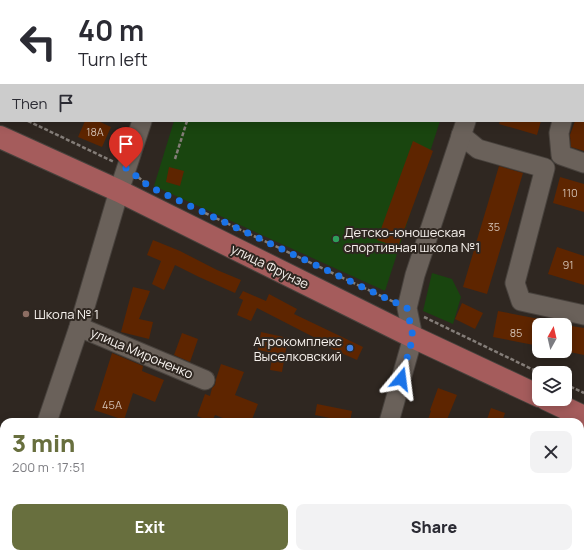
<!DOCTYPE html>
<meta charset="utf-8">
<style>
body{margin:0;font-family:Manrope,sans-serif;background:#f2f2f3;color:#2b2b33;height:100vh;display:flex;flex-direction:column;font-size:15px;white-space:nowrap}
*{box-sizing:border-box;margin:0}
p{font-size:13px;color:#7c7c81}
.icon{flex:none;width:22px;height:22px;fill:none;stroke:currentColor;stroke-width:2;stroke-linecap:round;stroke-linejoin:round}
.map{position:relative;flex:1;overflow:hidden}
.sheet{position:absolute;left:0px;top:418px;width:584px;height:140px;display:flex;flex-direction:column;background:#fff;border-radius:12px 12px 0 0;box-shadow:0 2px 10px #0003}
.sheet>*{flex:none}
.hud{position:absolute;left:0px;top:0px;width:584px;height:122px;box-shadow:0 2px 10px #0003;background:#fff;color:#2b2b33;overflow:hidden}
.needle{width:26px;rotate:8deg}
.tools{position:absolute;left:532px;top:318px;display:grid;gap:8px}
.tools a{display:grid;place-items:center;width:40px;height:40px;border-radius:8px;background:#fff;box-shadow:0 2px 10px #0003;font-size:20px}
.pin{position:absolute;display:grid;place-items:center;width:34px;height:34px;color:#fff;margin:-41px -17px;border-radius:50% 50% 50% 0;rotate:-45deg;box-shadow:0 0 4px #0007}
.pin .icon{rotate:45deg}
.me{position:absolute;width:44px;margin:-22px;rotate:16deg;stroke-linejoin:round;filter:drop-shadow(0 0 3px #0008)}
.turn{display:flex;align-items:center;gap:14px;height:84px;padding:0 12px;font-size:18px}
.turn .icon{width:52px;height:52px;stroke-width:2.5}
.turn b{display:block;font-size:28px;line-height:34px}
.then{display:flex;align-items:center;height:38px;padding:0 12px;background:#0003;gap:8px;font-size:15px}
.round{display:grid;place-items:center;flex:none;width:42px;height:42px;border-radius:8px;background:#f2f2f3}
.head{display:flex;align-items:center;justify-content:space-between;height:68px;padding:0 12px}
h1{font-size:24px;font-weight:800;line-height:30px;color:#686f3e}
.cta{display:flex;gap:8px;margin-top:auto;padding:8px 12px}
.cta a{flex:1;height:46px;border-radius:8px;background:#686f3e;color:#fff;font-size:16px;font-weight:800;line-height:46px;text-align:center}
.cta a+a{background:#f2f2f3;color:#2b2b33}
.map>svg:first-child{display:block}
.green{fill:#19450f}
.building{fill:#5e2500}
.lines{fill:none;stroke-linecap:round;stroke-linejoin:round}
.minor-casing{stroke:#48423d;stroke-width:21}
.major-casing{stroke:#48423d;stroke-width:24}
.path{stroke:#847d78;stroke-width:2.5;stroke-dasharray:4 2;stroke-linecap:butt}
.minor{stroke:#6a615a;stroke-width:19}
.major{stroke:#a55c5c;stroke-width:22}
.route{stroke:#1a73e8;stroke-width:7;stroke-dasharray:0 12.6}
.leisure-dot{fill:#2e9e5b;stroke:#2f2721;stroke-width:1.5}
.education-dot{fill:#8d6e63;stroke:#2f2721;stroke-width:1.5}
.shop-dot{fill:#3f7fe0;stroke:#2f2721;stroke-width:1.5}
.labels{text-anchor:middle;stroke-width:4;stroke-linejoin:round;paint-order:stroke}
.number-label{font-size:11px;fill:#d1bfb2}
.poi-label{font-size:13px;fill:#f7f2ee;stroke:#2f2721;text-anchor:start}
.street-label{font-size:13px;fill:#f7f2ee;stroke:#2f2721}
</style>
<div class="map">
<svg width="584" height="558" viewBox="0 0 584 558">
<rect width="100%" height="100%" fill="#2f2721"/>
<g class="green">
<rect x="212" y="0" width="266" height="1"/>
<path d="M 174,121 L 440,121 L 385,291 L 154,186 Z"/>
<path d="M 432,273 L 452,279 L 461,297 L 453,324 L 423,311 Z"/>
</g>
<g class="building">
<path d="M 85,121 L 98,121 L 111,127 L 102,147 L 78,137 Z"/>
<path d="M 500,121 L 541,121 L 537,135 L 499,124 Z"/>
<path d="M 575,121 L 584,121 L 584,151 L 571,147 L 570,135 Z"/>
<path d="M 413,141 L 433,151 L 398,247 L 377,240 Z"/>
<path d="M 499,166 L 523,173 L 487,294 L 463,287 Z"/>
<path d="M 169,167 L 184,171 L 180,186 L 166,182 Z"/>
<path d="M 560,177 L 584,184 L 584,212 L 553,203 Z"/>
<path d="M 153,240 L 180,251 L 217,270 L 241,280 L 235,293 L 199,277 L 175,265 L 164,290 L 152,284 L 161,261 L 147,255 Z"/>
<path d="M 557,247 L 584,256 L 584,285 L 548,274 Z"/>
<path d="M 133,287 L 150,291 L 139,319 L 153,322 L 149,339 L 121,332 Z"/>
<path d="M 243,291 L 266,301 L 269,294 L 297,309 L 294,314 L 363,347 L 357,360 L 330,348 L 331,346 L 257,308 L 251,321 L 237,315 L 243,300 L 239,298 Z"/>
<path d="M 462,303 L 483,313 L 475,329 L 455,319 Z"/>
<path d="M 498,311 L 539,319 L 539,346 L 493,337 Z"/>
<path d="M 565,325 L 584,328 L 584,355 L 565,351 Z"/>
<path d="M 261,332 L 288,338 L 282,372 L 270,370 L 273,353 L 258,350 Z"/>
<path d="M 182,333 L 198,339 L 190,362 L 174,355 Z"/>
<path d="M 112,353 L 143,366 L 142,371 L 164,380 L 155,402 L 133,393 L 124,420 L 94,410 Z"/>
<path d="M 221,364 L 244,372 L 235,395 L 258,404 L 251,422 L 233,422 L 215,415 L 212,422 L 197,416 L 205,394 L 210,396 L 212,388 L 215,385 L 216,379 Z"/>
<path d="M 438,388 L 457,395 L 446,422 L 427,422 L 431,411 L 430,410 Z"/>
<path d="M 317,404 L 352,411 L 350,422 L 315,415 Z"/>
<path d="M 491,408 L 505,413 L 502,422 L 486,422 Z"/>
</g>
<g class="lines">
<defs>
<g id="minor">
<path d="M 5,0 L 8,1"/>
<path d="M 181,1 L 181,0"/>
<path d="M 505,1 L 505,0"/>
<path d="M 562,121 L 559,133 L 561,155 L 584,163"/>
<path d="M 461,135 L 478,149 L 545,168 L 515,283 L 521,301 L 584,315"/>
<path d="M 79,327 L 205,380"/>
<path d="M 47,422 L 79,327 L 119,191 L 142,121"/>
<path d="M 389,422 L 413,337 L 407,308 L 415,275 L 466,121"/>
<path d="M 0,454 L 4,455"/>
<path d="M 580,512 L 584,499"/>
<path d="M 226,554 L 235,558"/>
<path d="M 3,558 L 5,554"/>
<path d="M 350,558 L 351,554"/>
<path d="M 566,558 L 567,554"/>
</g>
<g id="major">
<path d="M 0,137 L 119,191 L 413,337 L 539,396"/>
<path d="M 546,399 L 584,417"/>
</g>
</defs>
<use href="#minor" class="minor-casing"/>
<use href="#major" class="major-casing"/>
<g class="path">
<path d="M 226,1 L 226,0"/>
<path d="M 465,1 L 465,0"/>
<path d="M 0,108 L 1,108"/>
<path d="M 28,121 L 114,162"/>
<path d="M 175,159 L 187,121"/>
<path d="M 138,177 L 148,185"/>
<path d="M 205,213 L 394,302"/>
<path d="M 424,317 L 540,373"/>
<path d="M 565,384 L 584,393"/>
<path d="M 0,429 L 4,430"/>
</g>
<use href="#minor" class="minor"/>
<use href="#major" class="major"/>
</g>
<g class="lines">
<path class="route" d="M 126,168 L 150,187 L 407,308 L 413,337 L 401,379"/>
</g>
<circle class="leisure-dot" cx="336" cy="239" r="4"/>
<circle class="education-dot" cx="26" cy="314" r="4"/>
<circle class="shop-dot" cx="350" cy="348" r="4"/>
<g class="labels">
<g class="number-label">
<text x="95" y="136">18А</text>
<text x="570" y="197">110</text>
<text x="494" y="231">35</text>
<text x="568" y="269">91</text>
<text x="516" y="337">85</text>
<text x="112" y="409">45А</text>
</g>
<g class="poi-label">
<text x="344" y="237">Детско-юношеская<tspan x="344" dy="15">спортивная школа №1</tspan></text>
<text x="34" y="319">Школа № 1</text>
<text x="342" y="346" text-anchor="end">Агрокомплекс<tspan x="342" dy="15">Выселковский</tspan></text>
</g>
<g class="street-label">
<text transform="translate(270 266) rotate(26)" y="5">улица Фрунзе</text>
<text transform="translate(142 353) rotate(23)" y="5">улица Мироненко</text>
</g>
</g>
</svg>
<div class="tools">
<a><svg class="needle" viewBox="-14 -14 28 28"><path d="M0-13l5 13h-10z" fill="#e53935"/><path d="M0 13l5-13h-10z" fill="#7c7c81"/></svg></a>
<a><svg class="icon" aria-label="layers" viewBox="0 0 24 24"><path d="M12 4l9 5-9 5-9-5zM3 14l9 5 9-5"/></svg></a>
</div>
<div class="pin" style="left:126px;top:168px;background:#d93025"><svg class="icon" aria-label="arrive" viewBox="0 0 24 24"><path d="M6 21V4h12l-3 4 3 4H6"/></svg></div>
<svg class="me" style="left:401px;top:379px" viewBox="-20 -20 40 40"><path d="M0-17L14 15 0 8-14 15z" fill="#1a73e8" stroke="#fff" stroke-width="4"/></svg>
<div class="hud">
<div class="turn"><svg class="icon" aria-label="left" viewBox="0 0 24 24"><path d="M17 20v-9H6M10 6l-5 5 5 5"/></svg><div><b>40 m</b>Turn left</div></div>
<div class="then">Then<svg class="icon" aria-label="arrive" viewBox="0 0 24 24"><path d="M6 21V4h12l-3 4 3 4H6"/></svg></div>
</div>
<section class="sheet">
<div class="head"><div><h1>3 min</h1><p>200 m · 17:51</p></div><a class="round"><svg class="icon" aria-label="close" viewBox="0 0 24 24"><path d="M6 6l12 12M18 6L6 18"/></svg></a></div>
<div class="cta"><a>Exit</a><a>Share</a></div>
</section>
</div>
